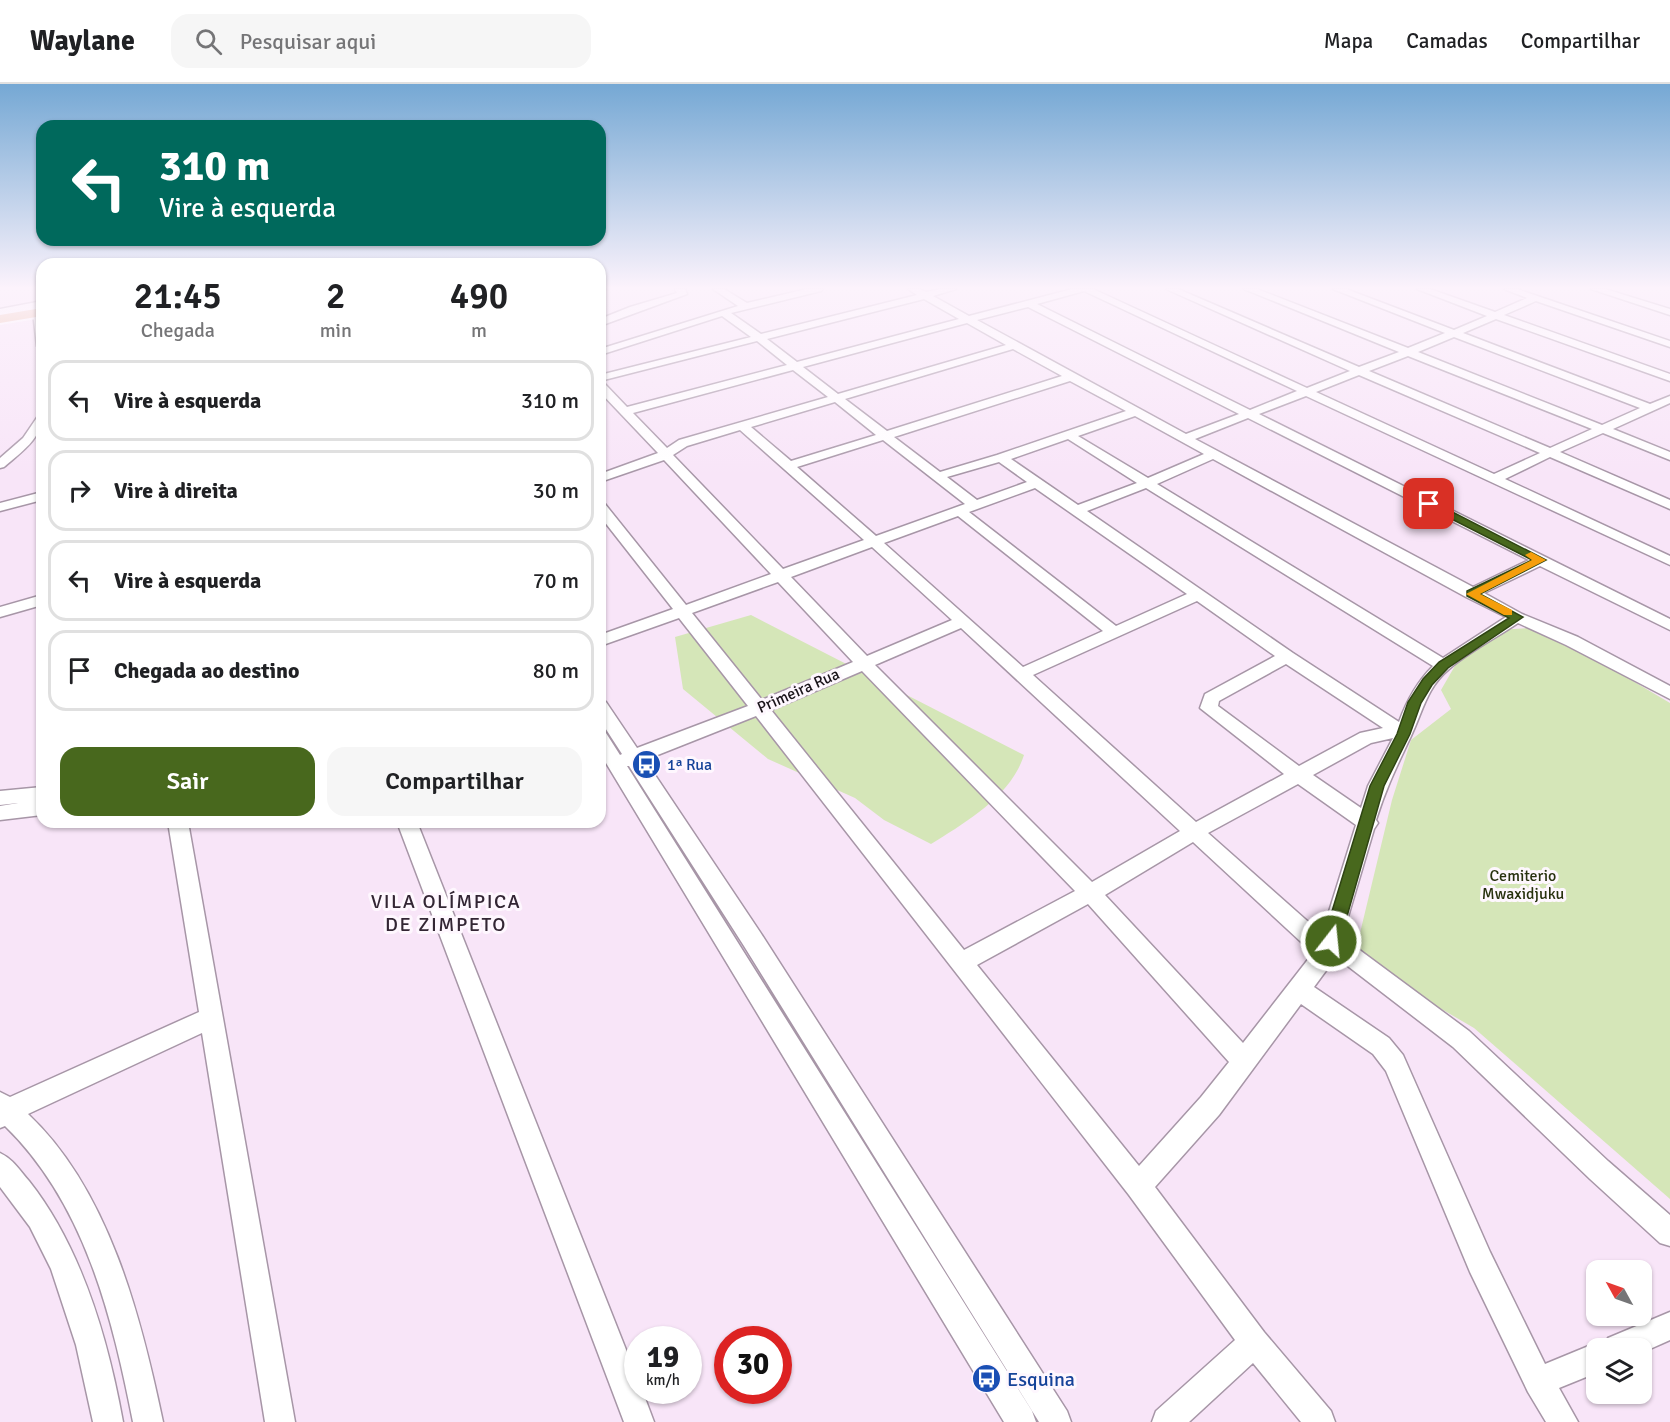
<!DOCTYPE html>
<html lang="pt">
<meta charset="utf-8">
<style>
body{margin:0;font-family:Signika,sans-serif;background:#f6f6f6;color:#202124;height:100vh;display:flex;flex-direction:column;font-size:22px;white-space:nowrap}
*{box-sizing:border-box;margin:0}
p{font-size:20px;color:#757577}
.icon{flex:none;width:33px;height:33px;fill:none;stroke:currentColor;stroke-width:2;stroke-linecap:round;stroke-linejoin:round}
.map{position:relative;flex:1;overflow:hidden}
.panel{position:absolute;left:36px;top:174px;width:570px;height:570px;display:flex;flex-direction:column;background:#fff;border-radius:18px;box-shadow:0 2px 4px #0004}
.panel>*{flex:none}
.top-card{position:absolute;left:36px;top:36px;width:570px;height:126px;border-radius:18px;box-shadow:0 2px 4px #0004;background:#00695c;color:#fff;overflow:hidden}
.needle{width:39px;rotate:310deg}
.tools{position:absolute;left:1586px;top:1176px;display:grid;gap:12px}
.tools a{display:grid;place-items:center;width:66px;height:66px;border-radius:12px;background:#fff;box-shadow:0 2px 4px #0004;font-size:30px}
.speed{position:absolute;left:624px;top:1242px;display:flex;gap:12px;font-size:30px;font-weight:700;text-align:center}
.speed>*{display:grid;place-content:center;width:78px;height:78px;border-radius:50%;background:#fff;box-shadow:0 2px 4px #0004;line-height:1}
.speed small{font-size:15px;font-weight:400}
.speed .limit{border:9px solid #d22;background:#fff;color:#111}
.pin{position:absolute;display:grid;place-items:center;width:51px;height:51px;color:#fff;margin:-26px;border-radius:12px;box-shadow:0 3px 9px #0006}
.me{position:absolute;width:66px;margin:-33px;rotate:16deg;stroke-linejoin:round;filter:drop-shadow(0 0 4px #0008)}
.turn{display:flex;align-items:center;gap:21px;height:126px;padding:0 24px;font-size:27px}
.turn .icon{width:78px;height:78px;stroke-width:2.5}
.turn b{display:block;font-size:42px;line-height:51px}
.eta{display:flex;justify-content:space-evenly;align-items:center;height:102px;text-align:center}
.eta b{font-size:36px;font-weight:600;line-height:42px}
.primary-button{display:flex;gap:12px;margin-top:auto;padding:12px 24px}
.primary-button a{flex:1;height:69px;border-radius:18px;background:#48681d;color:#fff;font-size:24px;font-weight:600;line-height:69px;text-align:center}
.primary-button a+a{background:#f6f6f6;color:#202124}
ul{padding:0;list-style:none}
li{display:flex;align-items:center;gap:18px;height:81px;margin:0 12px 9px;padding:0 12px;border:3px solid #e0e0e0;border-radius:18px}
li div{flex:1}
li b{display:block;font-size:22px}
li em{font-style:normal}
header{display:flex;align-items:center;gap:36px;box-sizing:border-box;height:84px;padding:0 30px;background:#fff;border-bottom:2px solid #e0e0e0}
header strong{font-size:28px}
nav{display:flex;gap:33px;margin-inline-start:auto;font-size:21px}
.search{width:420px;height:54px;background:#f6f6f6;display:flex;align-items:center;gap:15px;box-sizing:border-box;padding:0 21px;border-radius:18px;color:#757577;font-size:22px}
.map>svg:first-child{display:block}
.green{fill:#d5e6b8}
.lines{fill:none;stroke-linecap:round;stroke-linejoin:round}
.minor-casing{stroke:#a796a7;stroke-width:3}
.major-casing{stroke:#fff;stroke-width:4}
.minor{fill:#fff;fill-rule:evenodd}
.major{fill:#e9b28c;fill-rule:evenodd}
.route{fill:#48681d;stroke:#2f4413;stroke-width:1.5}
.slow{fill:#f59e0b}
.labels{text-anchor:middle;stroke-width:6;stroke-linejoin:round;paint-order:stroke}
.street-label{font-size:16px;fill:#191319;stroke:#fef7fe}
.transit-label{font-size:16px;fill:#164399;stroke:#fef7fe;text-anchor:start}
.park-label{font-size:16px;fill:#27310d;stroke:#fef7fe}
.quarter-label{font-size:20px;letter-spacing:1.5px;fill:#332634;stroke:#fef7fe}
.near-transit-label{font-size:20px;fill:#164399;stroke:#fef7fe;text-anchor:start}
</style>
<header>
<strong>Waylane</strong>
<div class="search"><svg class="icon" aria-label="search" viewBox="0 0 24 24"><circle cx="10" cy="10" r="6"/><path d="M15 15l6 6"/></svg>Pesquisar aqui</div>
<nav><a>Mapa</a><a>Camadas</a><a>Compartilhar</a></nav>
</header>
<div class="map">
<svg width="1670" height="1338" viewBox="0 0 1670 1338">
<rect width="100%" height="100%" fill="#f8e5f8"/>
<g class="green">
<path d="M 751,531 L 1024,671 C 1011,712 966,738 931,760 L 884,736 L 855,714 L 768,675 L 683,605 L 675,553 Z"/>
<path d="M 1529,544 L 1611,584 L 1670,619 L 1670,1115 L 1474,944 L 1354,874 L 1392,716 L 1411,656 L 1451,625 L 1441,606 L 1456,580 L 1497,546 Z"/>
</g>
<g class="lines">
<defs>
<g id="minor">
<path d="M 600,205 L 606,205 L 600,208 Z"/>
<path d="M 675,205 L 685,205 L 687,210 L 600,242 L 600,235 L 630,223 L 677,209 Z"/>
<path d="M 713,205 L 724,205 L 747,219 L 807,205 L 823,205 L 821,207 L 731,229 L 761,250 L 917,211 L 908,205 L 919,205 L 926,208 L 941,205 L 956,205 L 933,212 L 969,232 L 1072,205 L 1093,205 L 1307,304 L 1350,287 L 1166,205 L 1178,205 L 1359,283 L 1399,268 L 1244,205 L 1257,205 L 1408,264 L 1445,249 L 1333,205 L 1346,205 L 1454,246 L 1487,232 L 1417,205 L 1430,205 L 1495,228 L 1527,214 L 1504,205 L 1517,205 L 1670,257 L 1670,263 L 1536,217 L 1504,231 L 1670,290 L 1670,297 L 1496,235 L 1463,249 L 1650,320 L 1670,312 L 1670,319 L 1613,345 L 1670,368 L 1670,376 L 1603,349 L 1560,368 L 1670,416 L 1670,425 L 1550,373 L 1505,395 L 1670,472 L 1670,481 L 1306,312 L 1259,330 L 1670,535 L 1670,546 L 1540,482 L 1484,509 L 1522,530 L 1578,553 L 1670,602 L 1670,615 L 1566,561 L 1518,539 C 1496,554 1470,567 1449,585 C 1427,603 1423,627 1411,652 C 1397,682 1386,704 1376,736 L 1378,739 L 1374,745 L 1342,853 L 1469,947 L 1608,1077 L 1670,1131 L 1670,1162 L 1660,1159 L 1590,1095 L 1453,963 L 1336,873 L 1314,903 L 1389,954 L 1403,971 L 1490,1168 L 1545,1280 L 1596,1259 L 1604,1263 L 1608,1254 L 1670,1228 L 1670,1256 L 1641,1269 L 1641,1264 L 1596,1264 L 1596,1289 L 1559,1304 L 1578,1338 L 1546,1338 L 1528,1308 L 1470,1188 L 1386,987 L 1373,970 L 1301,920 L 1219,1031 L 1155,1103 L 1264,1248 L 1331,1327 L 1335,1338 L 1301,1338 L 1253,1279 L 1189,1338 L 1152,1338 L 1156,1327 L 1235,1256 L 1129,1111 L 756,632 L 645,676 L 760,848 L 1067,1327 L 1071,1338 L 1039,1338 L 744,862 L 629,682 L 627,682 L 1032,1327 L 1036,1338 L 1004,1338 L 600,669 L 600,648 L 606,649 L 620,671 L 622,670 L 600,636 L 600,616 L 606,618 L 637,664 L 748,622 L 679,534 L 600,562 L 600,551 L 673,525 L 600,432 L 600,419 L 605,420 L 686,521 L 771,490 L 664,376 L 600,398 L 600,390 L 658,369 L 600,308 L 600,298 L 604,299 L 627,323 L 787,281 L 757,257 L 600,297 L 600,291 L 751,253 L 722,232 L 600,271 L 600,265 L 738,222 ZM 1084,207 L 1297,307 L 1250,326 L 1037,220 ZM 924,215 L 959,235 L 797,278 L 767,255 ZM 1028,223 L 1239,330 L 1186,350 L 977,236 ZM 967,239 L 1006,261 L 838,310 L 803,283 ZM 1454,253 L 1640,324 L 1602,341 L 1418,268 ZM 1013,265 L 1062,292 L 887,347 L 845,315 ZM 1408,272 L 1592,345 L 1550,364 L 1369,287 ZM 793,286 L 828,313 L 679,356 L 667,364 L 633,329 ZM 1359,291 L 1540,369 L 1494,390 L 1316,308 ZM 1070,297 L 1126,327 L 997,371 L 940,388 L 894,353 ZM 835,318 L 876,351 L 791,377 L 751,343 ZM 1135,332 L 1204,370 L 1148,394 L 1078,352 ZM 1248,334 L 1529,476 L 1473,503 L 1195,355 ZM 740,346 L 864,456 L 783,485 L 673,371 L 687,362 ZM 1068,355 L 1137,399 L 1078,421 L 1011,375 ZM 883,356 L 965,420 L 876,452 L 797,383 ZM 1213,375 L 1466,513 L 1506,533 L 1443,574 L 1157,400 ZM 999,378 L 1027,398 L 977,416 L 947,393 ZM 1035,404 L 1187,510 L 1116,542 L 969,428 ZM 1146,404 L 1433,582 C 1417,598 1407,616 1399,638 L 1293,569 L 1087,427 ZM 958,432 L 1103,547 L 1023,583 L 884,459 ZM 872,463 L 952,536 L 867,572 L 791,493 ZM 778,498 L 853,578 L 762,616 L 692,529 ZM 1197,517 L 1275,572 L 1205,610 L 1200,624 L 1284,690 L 1196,738 L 1033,591 ZM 961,544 L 1180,747 L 1092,798 L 875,581 ZM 1286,580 L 1383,644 L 1360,649 L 1299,682 L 1218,622 L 1219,617 ZM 862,587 L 1075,807 L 964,866 L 771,626 ZM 1393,654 L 1368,702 L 1361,724 L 1313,691 L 1371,659 ZM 1298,700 L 1356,741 L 1322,850 L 1208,749 ZM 1193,758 L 1313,869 L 1243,959 L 1105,811 ZM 1088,820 L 1229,978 L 1201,1013 L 1139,1082 L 977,881 Z"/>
<path d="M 1591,205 L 1605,205 L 1670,225 L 1670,231 Z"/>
<path d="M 42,217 L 42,265 L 37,262 L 33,229 L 37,224 L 0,231 L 0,225 Z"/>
<path d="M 42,331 C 42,355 21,368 4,383 L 0,384 L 0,374 L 23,354 L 38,332 Z"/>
<path d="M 42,408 L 42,416 L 0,427 L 0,419 Z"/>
<path d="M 42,511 L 42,521 L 0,533 L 0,523 Z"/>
<path d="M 42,703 L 42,731 L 0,736 L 0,722 L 18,719 L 0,721 L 0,707 Z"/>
<path d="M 168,738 L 188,738 L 295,1338 L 265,1338 L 202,949 L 28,1030 C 109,1106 141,1233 163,1338 L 133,1338 C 112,1232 85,1120 5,1042 L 0,1044 L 0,1008 L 10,1013 L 199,928 Z"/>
<path d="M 397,738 L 417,738 L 638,1296 L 638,1306 L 642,1306 L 654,1338 L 624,1338 Z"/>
<path d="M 0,1069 C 13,1075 20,1087 29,1097 C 82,1164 108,1255 123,1338 L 93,1338 L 76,1261 L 51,1185 L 30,1143 L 0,1103 Z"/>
</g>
<path id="major" d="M 42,224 L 42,232 L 0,239 L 0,231 Z"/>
</defs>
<use href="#minor" class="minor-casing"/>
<use href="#major" class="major-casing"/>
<use href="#minor" class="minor"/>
<use href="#major" class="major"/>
</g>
<linearGradient id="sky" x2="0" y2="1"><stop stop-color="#75a8d4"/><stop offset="0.52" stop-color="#fcf3fc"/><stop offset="1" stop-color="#fcf3fc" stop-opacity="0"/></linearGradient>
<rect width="1670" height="392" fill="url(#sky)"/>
<path class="route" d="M 1426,418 L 1433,418 L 1546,476 L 1480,510 L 1523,533 L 1448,584 L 1432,601 L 1421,619 L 1410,650 L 1384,702 L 1340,857 L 1337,862 L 1331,864 L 1326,862 L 1323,857 L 1370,702 L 1397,650 L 1408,618 L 1423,595 L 1439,578 L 1509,534 L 1467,512 L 1467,507 L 1532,476 L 1426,422 Z"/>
<path class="slow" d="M 1531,468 L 1546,476 L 1480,510 L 1512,526 L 1512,531 L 1504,531 L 1466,510 L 1532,476 L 1525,471 Z"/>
<defs>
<symbol id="bus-disc" viewBox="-11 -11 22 22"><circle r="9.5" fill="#1a4fb4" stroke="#fef7fe"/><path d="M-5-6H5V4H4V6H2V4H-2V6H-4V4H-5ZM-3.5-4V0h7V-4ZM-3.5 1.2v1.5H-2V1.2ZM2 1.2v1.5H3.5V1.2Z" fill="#fff"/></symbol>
</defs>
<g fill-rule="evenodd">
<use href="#bus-disc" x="630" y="664" width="33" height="33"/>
<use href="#bus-disc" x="970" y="1278" width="33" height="33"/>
</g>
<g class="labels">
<g class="street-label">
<text transform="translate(798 606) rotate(-24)" y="6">Primeira Rua</text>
</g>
<g class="transit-label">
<text x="667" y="686">1ª Rua</text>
</g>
<g class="park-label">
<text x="1523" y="797">Cemiterio<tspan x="1523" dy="18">Mwaxidjuku</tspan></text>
</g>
<g class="quarter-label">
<text x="446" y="824">VILA OLÍMPICA<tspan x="446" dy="23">DE ZIMPETO</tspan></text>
</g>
<g class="near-transit-label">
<text x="1007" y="1302">Esquina</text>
</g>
</g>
</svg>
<div class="tools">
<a><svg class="needle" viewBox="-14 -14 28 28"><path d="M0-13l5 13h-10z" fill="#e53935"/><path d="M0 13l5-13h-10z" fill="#757577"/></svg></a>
<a><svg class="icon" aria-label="layers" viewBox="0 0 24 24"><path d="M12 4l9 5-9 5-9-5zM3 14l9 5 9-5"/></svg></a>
</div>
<div class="speed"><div>19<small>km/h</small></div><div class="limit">30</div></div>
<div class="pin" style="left:1429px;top:420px;background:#d93025"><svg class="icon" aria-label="arrive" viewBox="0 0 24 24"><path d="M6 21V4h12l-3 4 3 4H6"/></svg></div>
<svg class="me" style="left:1331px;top:857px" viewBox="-20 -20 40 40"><circle r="17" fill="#48681d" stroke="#fff" stroke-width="3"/><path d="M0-11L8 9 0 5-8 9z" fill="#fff"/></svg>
<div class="top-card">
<div class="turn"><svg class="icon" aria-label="left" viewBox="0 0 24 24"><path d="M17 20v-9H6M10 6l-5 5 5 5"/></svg><div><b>310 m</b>Vire à esquerda</div></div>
</div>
<section class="panel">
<div class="eta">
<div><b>21:45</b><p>Chegada</p></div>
<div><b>2</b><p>min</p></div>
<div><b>490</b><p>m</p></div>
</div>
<ul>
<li><svg class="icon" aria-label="left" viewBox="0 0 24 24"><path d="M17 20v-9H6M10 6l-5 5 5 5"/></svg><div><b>Vire à esquerda</b></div><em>310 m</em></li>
<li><svg class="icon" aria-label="right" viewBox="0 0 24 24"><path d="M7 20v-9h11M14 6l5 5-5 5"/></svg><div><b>Vire à direita</b></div><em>30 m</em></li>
<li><svg class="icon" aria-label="left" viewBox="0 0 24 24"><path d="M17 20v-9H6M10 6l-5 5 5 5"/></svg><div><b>Vire à esquerda</b></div><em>70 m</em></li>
<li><svg class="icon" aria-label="arrive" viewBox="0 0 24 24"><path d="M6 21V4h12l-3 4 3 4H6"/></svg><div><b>Chegada ao destino</b></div><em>80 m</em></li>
</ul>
<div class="primary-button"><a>Sair</a><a>Compartilhar</a></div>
</section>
</div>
